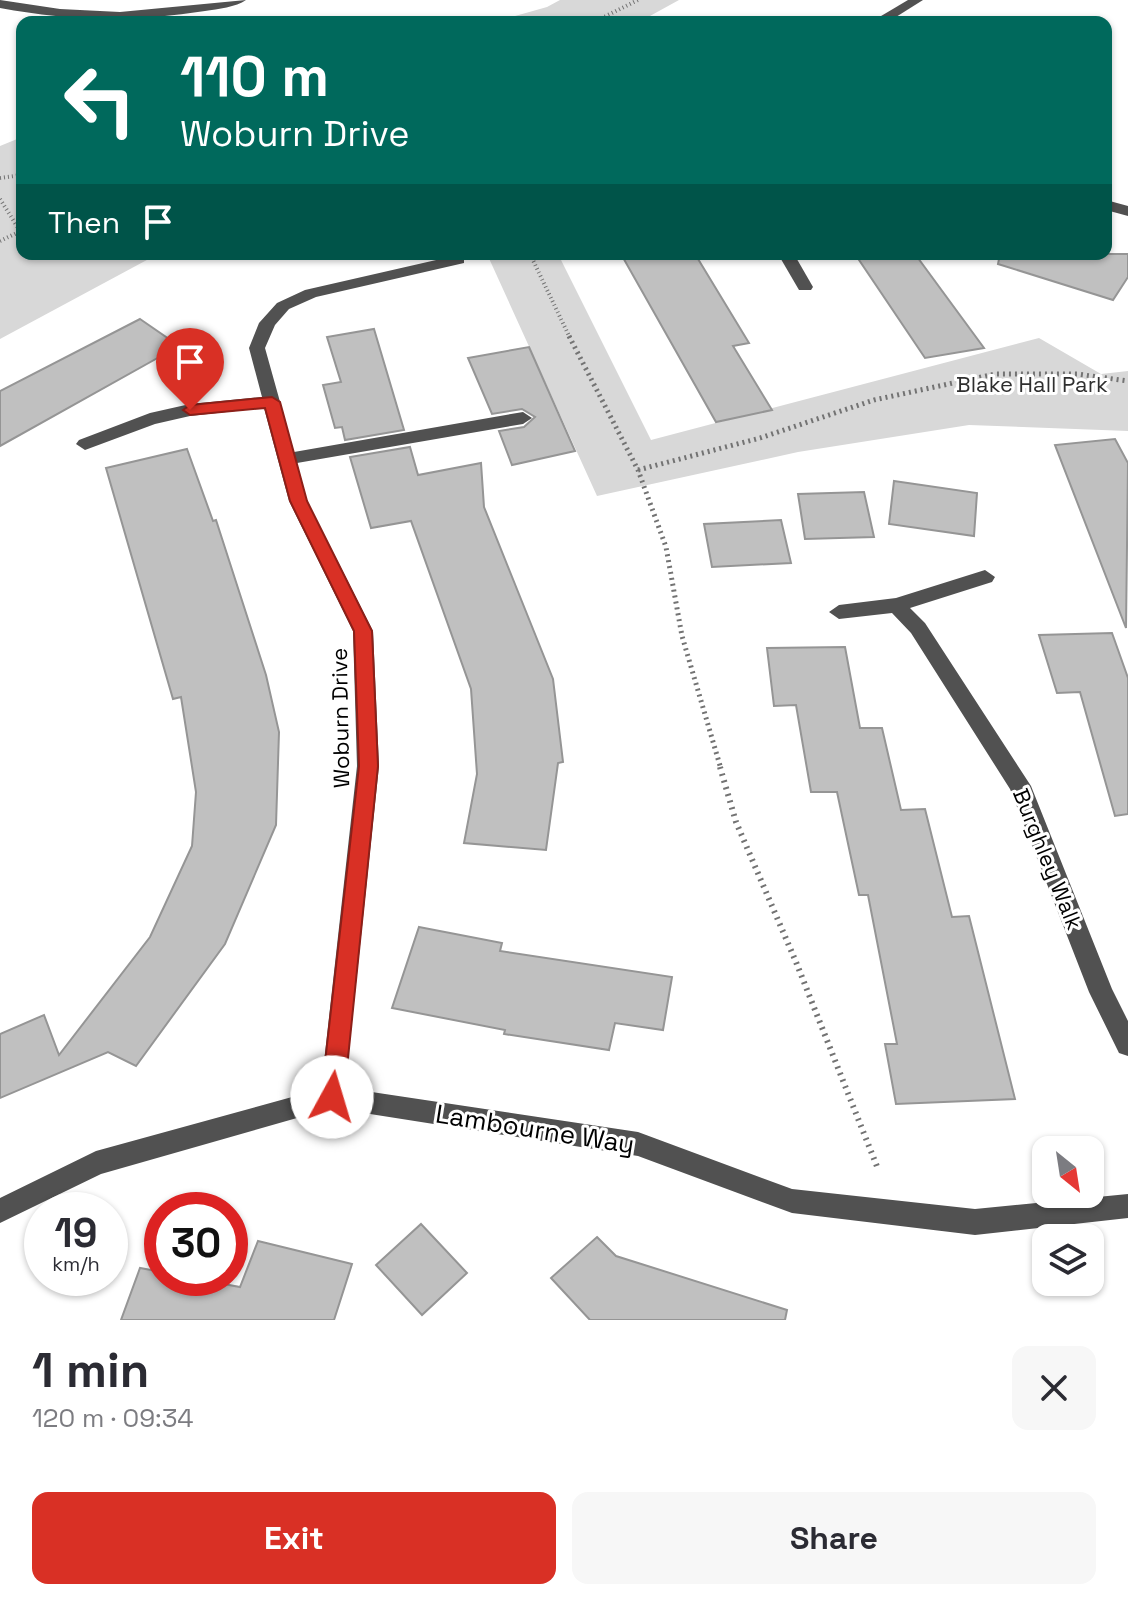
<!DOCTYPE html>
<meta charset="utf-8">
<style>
body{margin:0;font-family:"Space Grotesk",sans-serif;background:#f7f7f7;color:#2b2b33;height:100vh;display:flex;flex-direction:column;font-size:30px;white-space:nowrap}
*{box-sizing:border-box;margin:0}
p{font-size:26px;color:#7c7c81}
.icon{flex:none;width:44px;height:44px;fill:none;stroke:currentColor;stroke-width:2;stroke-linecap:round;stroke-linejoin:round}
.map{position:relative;height:1320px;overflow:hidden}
.sheet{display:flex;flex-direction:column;background:#fff;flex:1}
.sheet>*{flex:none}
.hud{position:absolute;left:16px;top:16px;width:1096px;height:244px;border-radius:16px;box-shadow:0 2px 6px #0004;background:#00695c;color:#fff;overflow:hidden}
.needle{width:52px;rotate:150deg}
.controls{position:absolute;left:1032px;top:1136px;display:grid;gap:16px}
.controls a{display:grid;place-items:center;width:72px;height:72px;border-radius:16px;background:#fff;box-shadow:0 2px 6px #0004;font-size:40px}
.speed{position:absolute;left:24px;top:1192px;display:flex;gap:16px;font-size:40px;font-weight:700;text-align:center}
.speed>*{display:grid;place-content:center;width:104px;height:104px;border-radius:50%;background:#fff;box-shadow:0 2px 6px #0004;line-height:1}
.speed small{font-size:20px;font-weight:400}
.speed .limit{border:12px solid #d22;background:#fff;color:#111}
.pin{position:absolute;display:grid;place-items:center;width:68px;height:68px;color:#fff;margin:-82px -34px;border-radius:50% 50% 50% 0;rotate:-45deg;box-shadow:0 0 8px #0007}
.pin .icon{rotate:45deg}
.me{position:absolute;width:88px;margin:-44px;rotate:6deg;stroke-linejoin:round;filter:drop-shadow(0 0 6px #0008)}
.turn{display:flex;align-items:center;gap:28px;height:168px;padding:0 32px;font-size:36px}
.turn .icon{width:104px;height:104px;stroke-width:2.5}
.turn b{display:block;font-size:56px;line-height:68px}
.then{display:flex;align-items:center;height:76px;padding:0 32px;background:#0003;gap:16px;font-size:30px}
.round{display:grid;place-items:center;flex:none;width:84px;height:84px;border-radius:16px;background:#f7f7f7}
.head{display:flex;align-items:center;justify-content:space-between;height:136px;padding:0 32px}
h1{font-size:48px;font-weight:800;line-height:60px}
.action{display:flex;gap:16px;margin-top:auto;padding:16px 32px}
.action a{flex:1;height:92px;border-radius:16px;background:#d93025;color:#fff;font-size:32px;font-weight:800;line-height:92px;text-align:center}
.action a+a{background:#f7f7f7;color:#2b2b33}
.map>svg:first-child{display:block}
.green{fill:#d8d8d8}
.building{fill:#c0c0c0;stroke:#959595;stroke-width:2}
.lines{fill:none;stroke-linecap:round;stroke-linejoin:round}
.path-far2{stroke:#737373;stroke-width:4;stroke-dasharray:1 3;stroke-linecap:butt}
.path-far1{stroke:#737373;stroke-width:5;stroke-dasharray:2 4;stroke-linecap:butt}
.path{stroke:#737373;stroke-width:6;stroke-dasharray:2 5;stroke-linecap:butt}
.minor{fill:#515151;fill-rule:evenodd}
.route{fill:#d93025;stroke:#8d1f18;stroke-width:2}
.labels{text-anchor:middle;stroke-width:6;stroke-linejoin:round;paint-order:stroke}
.park-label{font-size:22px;fill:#2f2f2f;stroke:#fff}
.street-label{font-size:22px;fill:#000;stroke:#fff}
.near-street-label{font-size:26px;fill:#000;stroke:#fff}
</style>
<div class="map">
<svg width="1128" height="1320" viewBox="0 0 1128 1320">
<rect width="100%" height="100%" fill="#fff"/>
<g class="green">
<path d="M 560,0 L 679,0 L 639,22 L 494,22 L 547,7 Z"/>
<path d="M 22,137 L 22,254 L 158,254 L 0,339 L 0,146 Z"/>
<path d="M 487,254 L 558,254 L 651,440 L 1039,338 L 1101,374 L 1128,371 L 1128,431 L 969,425 L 798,452 L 597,496 Z"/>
</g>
<g class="building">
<path d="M 621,254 L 695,254 L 749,343 L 733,346 L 772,410 L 716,422 Z"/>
<path d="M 855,254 L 915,254 L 984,348 L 925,358 Z"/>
<path d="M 1000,254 L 1128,254 L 1128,277 L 1113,300 L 998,264 Z"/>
<path d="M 140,319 L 179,346 L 0,446 L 0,391 Z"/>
<path d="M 374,329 L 404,430 L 345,440 L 342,427 L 335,428 L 323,385 L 341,382 L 327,337 Z"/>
<path d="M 529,347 L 575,451 L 512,465 L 499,431 L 524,427 L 535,417 L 522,409 L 492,414 L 468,358 Z"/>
<path d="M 1115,439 L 1128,463 L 1126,628 L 1055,445 Z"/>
<path d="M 410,447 L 418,475 L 481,463 L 484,507 L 553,679 L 563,762 L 558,763 L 546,850 L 464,843 L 477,774 L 471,689 L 411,521 L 371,528 L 350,457 Z"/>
<path d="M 187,449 L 213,521 L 216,520 L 266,675 L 279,732 L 276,825 L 225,944 L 136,1066 L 108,1052 L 0,1098 L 0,1034 L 44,1015 L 59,1055 L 150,937 L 192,846 L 196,792 L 181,697 L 173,699 L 106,468 Z"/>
<path d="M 894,481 L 977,493 L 974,536 L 889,524 Z"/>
<path d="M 864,492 L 874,537 L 805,539 L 798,494 Z"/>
<path d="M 781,520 L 791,563 L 712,567 L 704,524 Z"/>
<path d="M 1112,633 L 1128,678 L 1128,814 L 1115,816 L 1080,692 L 1057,693 L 1039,635 Z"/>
<path d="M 845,647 L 860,728 L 882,728 L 901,810 L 925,809 L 952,917 L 969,916 L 1015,1099 L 896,1104 L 885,1044 L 897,1044 L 868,895 L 859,895 L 837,792 L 811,792 L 796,705 L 774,706 L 767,648 Z"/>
<path d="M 419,927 L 502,943 L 500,951 L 672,977 L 663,1030 L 615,1023 L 609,1050 L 504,1034 L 505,1030 L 392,1008 Z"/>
<path d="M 421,1224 L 467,1273 L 422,1315 L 376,1265 Z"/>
<path d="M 597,1237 L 616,1256 L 787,1310 L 785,1320 L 590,1320 L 551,1278 Z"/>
<path d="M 258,1241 L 352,1264 L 334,1320 L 121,1320 L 140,1268 L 162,1272 L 162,1278 L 192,1278 L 240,1287 Z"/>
</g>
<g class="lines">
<g class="path-far2">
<path d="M 594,22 L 638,0"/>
<path d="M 0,178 L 22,175"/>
<path d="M 0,199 L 20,231"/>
<path d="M 0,241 L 21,231"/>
<path d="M 530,254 L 570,338"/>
</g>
<g class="path-far1">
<path d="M 569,336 L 638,470 L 666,547 L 682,636 L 721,769"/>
<path d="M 638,470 L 760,438 L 874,400 L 995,374 L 1077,374 L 1128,381"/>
</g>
<path class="path" d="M 720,767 L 736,822 L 796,962 L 878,1169"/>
<g class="minor">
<path d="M 0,0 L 60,9 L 120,12 L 246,0 C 236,7 218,9 205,11 C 136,22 69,21 0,8 Z"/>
<path d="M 908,0 L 923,0 L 888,22 L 871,22 Z"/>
<path d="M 1106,200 L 1128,206 L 1128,216 L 1106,210 Z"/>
<path d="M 778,254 L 794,254 L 813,287 L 811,290 L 799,290 Z"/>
<path d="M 458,255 L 464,257 L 464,263 L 316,297 L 289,309 L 275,325 L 265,348 L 294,452 L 523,412 L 532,418 L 523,424 L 297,463 L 307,501 L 373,631 L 379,766 L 345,1088 L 638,1132 L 792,1189 L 975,1209 L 1128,1194 L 1128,1218 L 975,1235 L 792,1213 L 638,1156 L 332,1108 L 101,1174 L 0,1223 L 0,1198 L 96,1151 L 321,1089 L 357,766 L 353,631 L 289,501 L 264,408 L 190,416 L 155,424 L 85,450 L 76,444 L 79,440 L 150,413 L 190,404 L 262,397 L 249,348 L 259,323 L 277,303 L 305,290 Z"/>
<path d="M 985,570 L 995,577 L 992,582 L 910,608 L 925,623 L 1031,786 L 1112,989 L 1128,1021 L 1128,1056 L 1119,1053 L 1089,992 L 1010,789 L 911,633 L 892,613 L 839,619 L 829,612 L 839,605 L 896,598 Z"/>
</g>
</g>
<path class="route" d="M 272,397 L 280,402 L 307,501 L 372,631 L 378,766 L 344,1097 L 340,1105 L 332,1108 L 324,1105 L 321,1097 L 359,766 L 354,631 L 290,501 L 265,408 L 190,415 L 183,410 L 190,405 Z"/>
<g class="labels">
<g class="park-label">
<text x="1032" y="392">Blake Hall Park</text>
</g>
<g class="street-label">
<text transform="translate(340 718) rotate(-91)" y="8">Woburn Drive</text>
<text transform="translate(1048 859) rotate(68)" y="8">Burghley Walk</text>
</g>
<g class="near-street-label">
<text transform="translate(535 1129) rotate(9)" y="9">Lambourne Way</text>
</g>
</g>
</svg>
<div class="controls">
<a><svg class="needle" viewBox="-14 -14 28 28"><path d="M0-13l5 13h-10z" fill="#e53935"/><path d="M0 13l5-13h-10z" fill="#7c7c81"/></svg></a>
<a><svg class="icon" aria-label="layers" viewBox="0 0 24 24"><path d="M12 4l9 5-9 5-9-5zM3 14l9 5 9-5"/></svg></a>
</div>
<div class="speed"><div>19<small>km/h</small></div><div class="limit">30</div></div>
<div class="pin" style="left:190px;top:410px;background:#d93025"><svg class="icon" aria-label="arrive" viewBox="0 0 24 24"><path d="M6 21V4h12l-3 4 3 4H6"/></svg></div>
<svg class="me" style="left:332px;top:1097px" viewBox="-20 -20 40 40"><circle r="19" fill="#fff"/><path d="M0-13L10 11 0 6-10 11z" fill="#d93025"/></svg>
<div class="hud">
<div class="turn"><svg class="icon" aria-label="left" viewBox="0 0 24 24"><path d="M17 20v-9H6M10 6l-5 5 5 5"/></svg><div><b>110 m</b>Woburn Drive</div></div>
<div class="then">Then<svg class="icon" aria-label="arrive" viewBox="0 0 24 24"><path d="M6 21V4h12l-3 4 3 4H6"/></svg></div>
</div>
</div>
<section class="sheet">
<div class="head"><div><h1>1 min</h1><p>120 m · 09:34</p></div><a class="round"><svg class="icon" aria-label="close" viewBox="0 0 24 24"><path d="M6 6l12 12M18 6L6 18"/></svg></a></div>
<div class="action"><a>Exit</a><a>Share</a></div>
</section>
